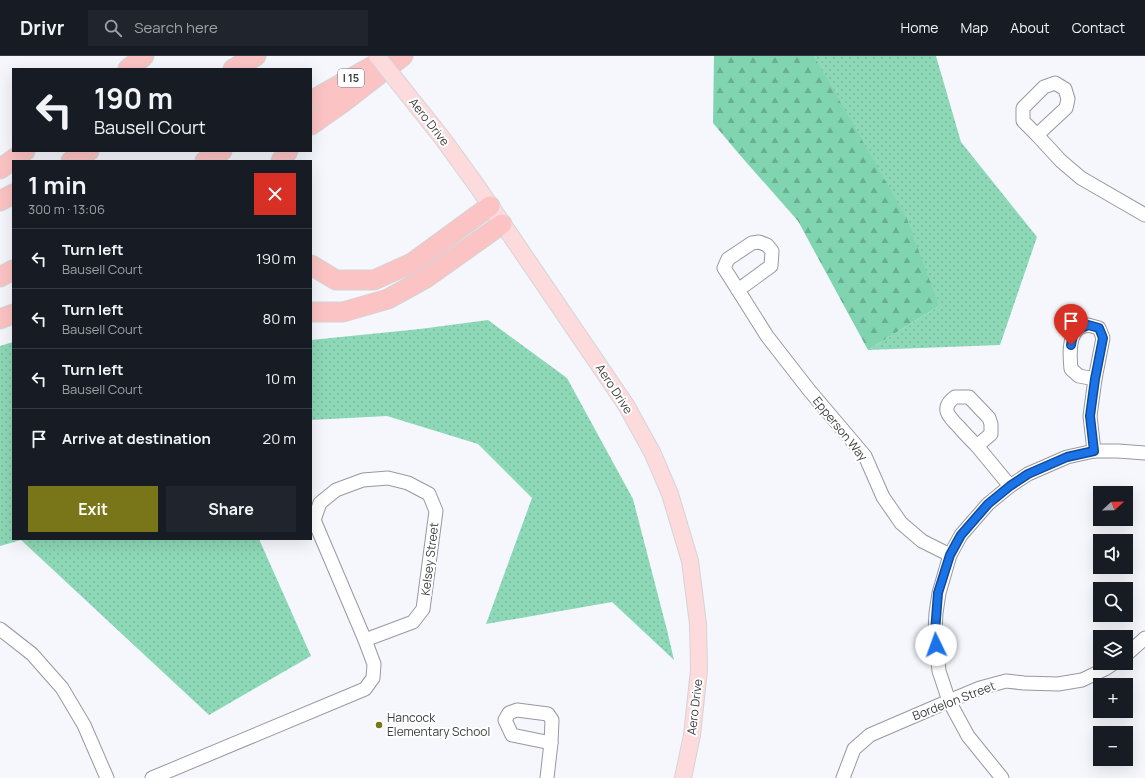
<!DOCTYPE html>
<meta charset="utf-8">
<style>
body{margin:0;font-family:Manrope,sans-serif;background:#20242c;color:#f1f3f6;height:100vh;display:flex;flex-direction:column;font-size:15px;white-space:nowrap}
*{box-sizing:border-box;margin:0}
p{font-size:13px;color:#9ea1a6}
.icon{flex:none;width:22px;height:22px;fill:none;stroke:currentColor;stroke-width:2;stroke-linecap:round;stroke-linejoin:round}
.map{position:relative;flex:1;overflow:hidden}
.drawer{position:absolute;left:12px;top:104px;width:300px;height:380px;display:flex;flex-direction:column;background:#171b24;border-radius:0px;box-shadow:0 4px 16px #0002}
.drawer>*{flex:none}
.top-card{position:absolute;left:12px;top:12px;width:300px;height:84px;border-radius:0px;box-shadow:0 4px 16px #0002;background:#171b24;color:#f1f3f6;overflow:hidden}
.needle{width:26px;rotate:68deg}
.tools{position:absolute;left:1093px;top:430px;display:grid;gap:8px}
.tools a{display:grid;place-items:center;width:40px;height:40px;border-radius:0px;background:#171b24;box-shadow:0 4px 16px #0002;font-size:20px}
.pin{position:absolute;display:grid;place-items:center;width:34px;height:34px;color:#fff;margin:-41px -17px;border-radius:50% 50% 50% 0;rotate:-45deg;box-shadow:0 0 4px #0007}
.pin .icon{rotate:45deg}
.me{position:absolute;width:44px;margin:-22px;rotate:357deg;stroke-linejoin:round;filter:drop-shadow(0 0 3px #0008)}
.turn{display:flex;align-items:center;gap:14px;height:84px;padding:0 16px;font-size:18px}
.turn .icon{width:52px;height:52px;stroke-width:2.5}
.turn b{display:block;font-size:28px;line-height:34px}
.round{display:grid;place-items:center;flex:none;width:42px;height:42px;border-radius:0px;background:#20242c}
.summary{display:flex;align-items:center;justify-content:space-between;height:68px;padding:0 16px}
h1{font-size:24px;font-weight:700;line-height:30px}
.primary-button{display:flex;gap:8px;margin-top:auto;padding:8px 16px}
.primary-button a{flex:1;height:46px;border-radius:0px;background:#797519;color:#fff;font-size:16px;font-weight:700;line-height:46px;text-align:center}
.primary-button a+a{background:#20242c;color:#f1f3f6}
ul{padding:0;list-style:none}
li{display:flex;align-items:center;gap:12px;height:60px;padding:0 16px;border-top:1px solid #363941}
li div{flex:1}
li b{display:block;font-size:15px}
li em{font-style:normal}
header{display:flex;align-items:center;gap:24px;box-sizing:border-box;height:56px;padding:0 20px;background:#171b24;border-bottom:1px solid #363941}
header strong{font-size:19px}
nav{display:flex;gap:22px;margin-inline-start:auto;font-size:14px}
.search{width:280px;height:36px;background:#20242c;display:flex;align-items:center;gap:10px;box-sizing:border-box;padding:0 14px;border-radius:0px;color:#9ea1a6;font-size:15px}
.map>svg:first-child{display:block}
.grass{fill:url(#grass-dots)}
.forest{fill:url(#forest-firs)}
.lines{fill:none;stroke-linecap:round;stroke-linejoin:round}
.minor-casing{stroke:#98999e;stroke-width:15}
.major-casing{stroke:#d4d4d5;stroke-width:18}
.highway-casing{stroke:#d4d4d5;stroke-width:21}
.minor{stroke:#fff;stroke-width:13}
.major{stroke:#fddbdc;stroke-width:16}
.highway{stroke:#fcc3c4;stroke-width:19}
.major-bridge-casing{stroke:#d4d4d5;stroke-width:18;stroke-linecap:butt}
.major-bridge{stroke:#fddbdc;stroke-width:16}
.route-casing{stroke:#114b97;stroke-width:10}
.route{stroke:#1a73e8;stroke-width:7}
.poi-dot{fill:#797519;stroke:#fff;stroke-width:1.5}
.labels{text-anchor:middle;stroke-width:4;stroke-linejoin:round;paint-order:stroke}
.shield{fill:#fff;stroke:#767678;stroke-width:1}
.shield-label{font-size:11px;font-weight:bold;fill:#3c3c3e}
.street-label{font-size:12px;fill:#3c3c3e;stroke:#fff}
.poi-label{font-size:12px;fill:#3c3c3e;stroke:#fff;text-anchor:start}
</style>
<header>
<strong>Drivr</strong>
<div class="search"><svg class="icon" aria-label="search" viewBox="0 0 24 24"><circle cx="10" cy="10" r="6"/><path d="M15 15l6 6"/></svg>Search here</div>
<nav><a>Home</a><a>Map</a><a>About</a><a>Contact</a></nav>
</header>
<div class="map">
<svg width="1145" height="722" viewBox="0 0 1145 722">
<defs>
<pattern id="grass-dots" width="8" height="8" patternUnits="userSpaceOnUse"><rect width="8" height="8" fill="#8dd8b7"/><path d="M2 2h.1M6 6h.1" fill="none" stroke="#7bba9e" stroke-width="1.8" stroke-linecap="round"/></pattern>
<pattern id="forest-firs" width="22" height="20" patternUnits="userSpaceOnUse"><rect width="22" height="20" fill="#80d5b0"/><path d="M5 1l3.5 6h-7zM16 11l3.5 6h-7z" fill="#6aae91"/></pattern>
</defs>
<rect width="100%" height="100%" fill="#f6f7fd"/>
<g class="grass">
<path d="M 814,0 L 936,0 L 961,86 L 1037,181 L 1000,289 L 868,294 L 939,250 Z"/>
<path d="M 488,264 L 567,322 L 633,443 L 667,574 L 674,604 L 612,546 L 486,568 L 532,442 L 478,388 L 387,360 L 311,364 L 311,284 L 420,273 Z"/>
<path d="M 13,286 L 13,483 L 259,483 L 311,600 L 209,659 L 21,484 L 0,490 L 0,290 Z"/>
</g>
<path class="forest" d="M 714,0 L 814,0 L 907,163 L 939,250 L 868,294 L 798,165 L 739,98 L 713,67 Z"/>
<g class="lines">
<defs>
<g id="minor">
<path d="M 1055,27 L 1065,33 L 1068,43 L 1066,52 L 1037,79 L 1023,65 L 1023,52 L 1044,31 Z"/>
<path d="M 1037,79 L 1061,105 L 1081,122 L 1145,159"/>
<path d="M 759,186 L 767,189 L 772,195 L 771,210 L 738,234 L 724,212 L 728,203 L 752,187 Z"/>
<path d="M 738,234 L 767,280 L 809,334 L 865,400 L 883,441 L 901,467 L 922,485 L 950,499"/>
<path d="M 1088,269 L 1099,272 L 1103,282 L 1095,323 L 1079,320 L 1071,313 C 1070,302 1068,283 1077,274 C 1079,271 1085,270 1088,269 Z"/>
<path d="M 955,341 L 969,341 L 989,362 L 991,368 L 991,378 L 977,390 C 971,384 965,378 959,371 C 948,360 940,352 955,341 Z"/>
<path d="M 977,390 L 1010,430"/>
<path d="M 1094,395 L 1090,360 L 1095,323"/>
<path d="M 388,422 L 408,427 L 429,438 L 436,455 L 423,553 L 413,566 L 365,584 L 314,464 L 320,447 L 336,434 L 363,424 Z"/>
<path d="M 0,573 L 32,598 L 62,632 L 84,669 L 107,722"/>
<path d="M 1126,599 L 1145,582"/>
<path d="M 517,654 L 548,658 L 552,664 L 551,687 L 512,679 L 505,664 L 509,657 Z"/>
<path d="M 152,722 L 365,633 L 373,622 L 374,608 L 365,584"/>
<path d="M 547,722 L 551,687"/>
<path d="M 843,722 L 854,693 L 870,679 L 949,645 L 980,632 L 1006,625 L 1024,627 L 1058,628 L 1082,624 L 1105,613 L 1114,607"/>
<path d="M 1002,722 L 968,680 L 949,645 L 939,615 L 935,576 L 936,557 L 939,537 L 950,499 L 961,479 L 988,448 L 1010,430 L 1028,418 L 1067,401 L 1094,395 L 1118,395 L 1145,397"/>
</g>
<path id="major" d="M 408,39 L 443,83 L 477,130 L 626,349 L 653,398 L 670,438 L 690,505 L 698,568 L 699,614 L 692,679 L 683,722"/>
<g id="highway">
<path d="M 128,13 L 144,0"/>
<path d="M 233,13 L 256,0"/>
<path d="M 311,45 L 378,7"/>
<path d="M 311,69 L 341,48 L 403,0"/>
<path d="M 71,105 L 89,95"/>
<path d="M 205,105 L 222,95"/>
<path d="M 281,105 L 288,95"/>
<path d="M 0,113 L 25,95"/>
<path d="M 0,145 L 13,138"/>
<path d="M 311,209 L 336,224 L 374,224 L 412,207 L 490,150"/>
<path d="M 0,221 L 13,214"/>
<path d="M 311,256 L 343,256 L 388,243 L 426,222 L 502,168"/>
<path d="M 0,263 L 13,258"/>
</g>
</defs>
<use href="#minor" class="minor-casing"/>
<use href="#major" class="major-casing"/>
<use href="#highway" class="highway-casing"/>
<use href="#minor" class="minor"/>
<use href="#major" class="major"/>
<use href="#highway" class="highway"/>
<defs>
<path id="major-bridge" d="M 377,0 L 408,39"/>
</defs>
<use href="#major-bridge" class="major-bridge-casing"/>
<use href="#major-bridge" class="major-bridge"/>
</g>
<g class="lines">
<defs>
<path id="route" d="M 936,589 L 935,576 L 938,537 L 950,499 L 961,479 L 988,448 L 1010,430 L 1028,418 L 1067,401 L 1094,395 L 1090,360 L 1095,323 L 1103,282 L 1099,272 L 1088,269 C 1076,274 1073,275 1071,289"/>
</defs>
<use href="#route" class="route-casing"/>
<use href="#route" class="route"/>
</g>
<circle class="poi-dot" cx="379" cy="669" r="4"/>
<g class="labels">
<rect class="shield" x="338" y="13" width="26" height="18" rx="3"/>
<g class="shield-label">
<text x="351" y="26">I 15</text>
</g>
<g class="street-label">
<text transform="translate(429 66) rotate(52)" y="4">Aero Drive</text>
<text transform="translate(614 333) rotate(57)" y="4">Aero Drive</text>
<text transform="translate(840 373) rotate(51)" y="4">Epperson Way</text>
<text transform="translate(430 503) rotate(-83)" y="4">Kelsey Street</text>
<text transform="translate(954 645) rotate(-21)" y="4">Bordelon Street</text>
<text transform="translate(695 651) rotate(-83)" y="4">Aero Drive</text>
</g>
<g class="poi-label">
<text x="387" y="666">Hancock<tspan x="387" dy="14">Elementary School</tspan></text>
</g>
</g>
</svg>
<div class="tools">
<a><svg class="needle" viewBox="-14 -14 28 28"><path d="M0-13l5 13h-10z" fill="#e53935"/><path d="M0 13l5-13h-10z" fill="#9ea1a6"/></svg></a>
<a><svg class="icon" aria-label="sound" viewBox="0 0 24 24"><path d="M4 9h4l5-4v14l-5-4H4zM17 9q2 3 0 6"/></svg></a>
<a><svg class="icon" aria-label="search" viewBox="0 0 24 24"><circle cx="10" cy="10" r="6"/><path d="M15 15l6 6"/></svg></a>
<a><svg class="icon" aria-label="layers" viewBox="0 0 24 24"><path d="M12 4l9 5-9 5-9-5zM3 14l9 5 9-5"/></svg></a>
<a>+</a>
<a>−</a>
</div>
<div class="pin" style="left:1071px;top:289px;background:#d93025"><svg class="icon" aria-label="arrive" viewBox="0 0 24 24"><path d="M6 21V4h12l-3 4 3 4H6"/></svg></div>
<svg class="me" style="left:936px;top:589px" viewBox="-20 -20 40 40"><circle r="19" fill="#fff"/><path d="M0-13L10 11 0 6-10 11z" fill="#1a73e8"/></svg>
<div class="top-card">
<div class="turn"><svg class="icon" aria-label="left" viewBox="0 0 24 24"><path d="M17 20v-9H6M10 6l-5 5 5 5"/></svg><div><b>190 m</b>Bausell Court</div></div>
</div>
<section class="drawer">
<div class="summary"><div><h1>1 min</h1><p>300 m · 13:06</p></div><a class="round" style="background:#d93025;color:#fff"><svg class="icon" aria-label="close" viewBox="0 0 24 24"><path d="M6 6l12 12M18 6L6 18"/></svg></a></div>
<ul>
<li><svg class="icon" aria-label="left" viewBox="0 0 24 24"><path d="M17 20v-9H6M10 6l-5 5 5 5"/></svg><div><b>Turn left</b><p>Bausell Court</p></div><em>190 m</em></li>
<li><svg class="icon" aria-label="left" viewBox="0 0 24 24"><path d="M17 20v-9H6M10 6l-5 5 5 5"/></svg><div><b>Turn left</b><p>Bausell Court</p></div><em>80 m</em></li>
<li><svg class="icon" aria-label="left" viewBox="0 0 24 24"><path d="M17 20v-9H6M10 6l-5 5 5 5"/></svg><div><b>Turn left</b><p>Bausell Court</p></div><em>10 m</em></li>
<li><svg class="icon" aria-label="arrive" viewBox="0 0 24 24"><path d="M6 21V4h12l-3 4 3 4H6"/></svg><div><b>Arrive at destination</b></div><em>20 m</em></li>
</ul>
<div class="primary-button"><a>Exit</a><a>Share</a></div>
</section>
</div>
